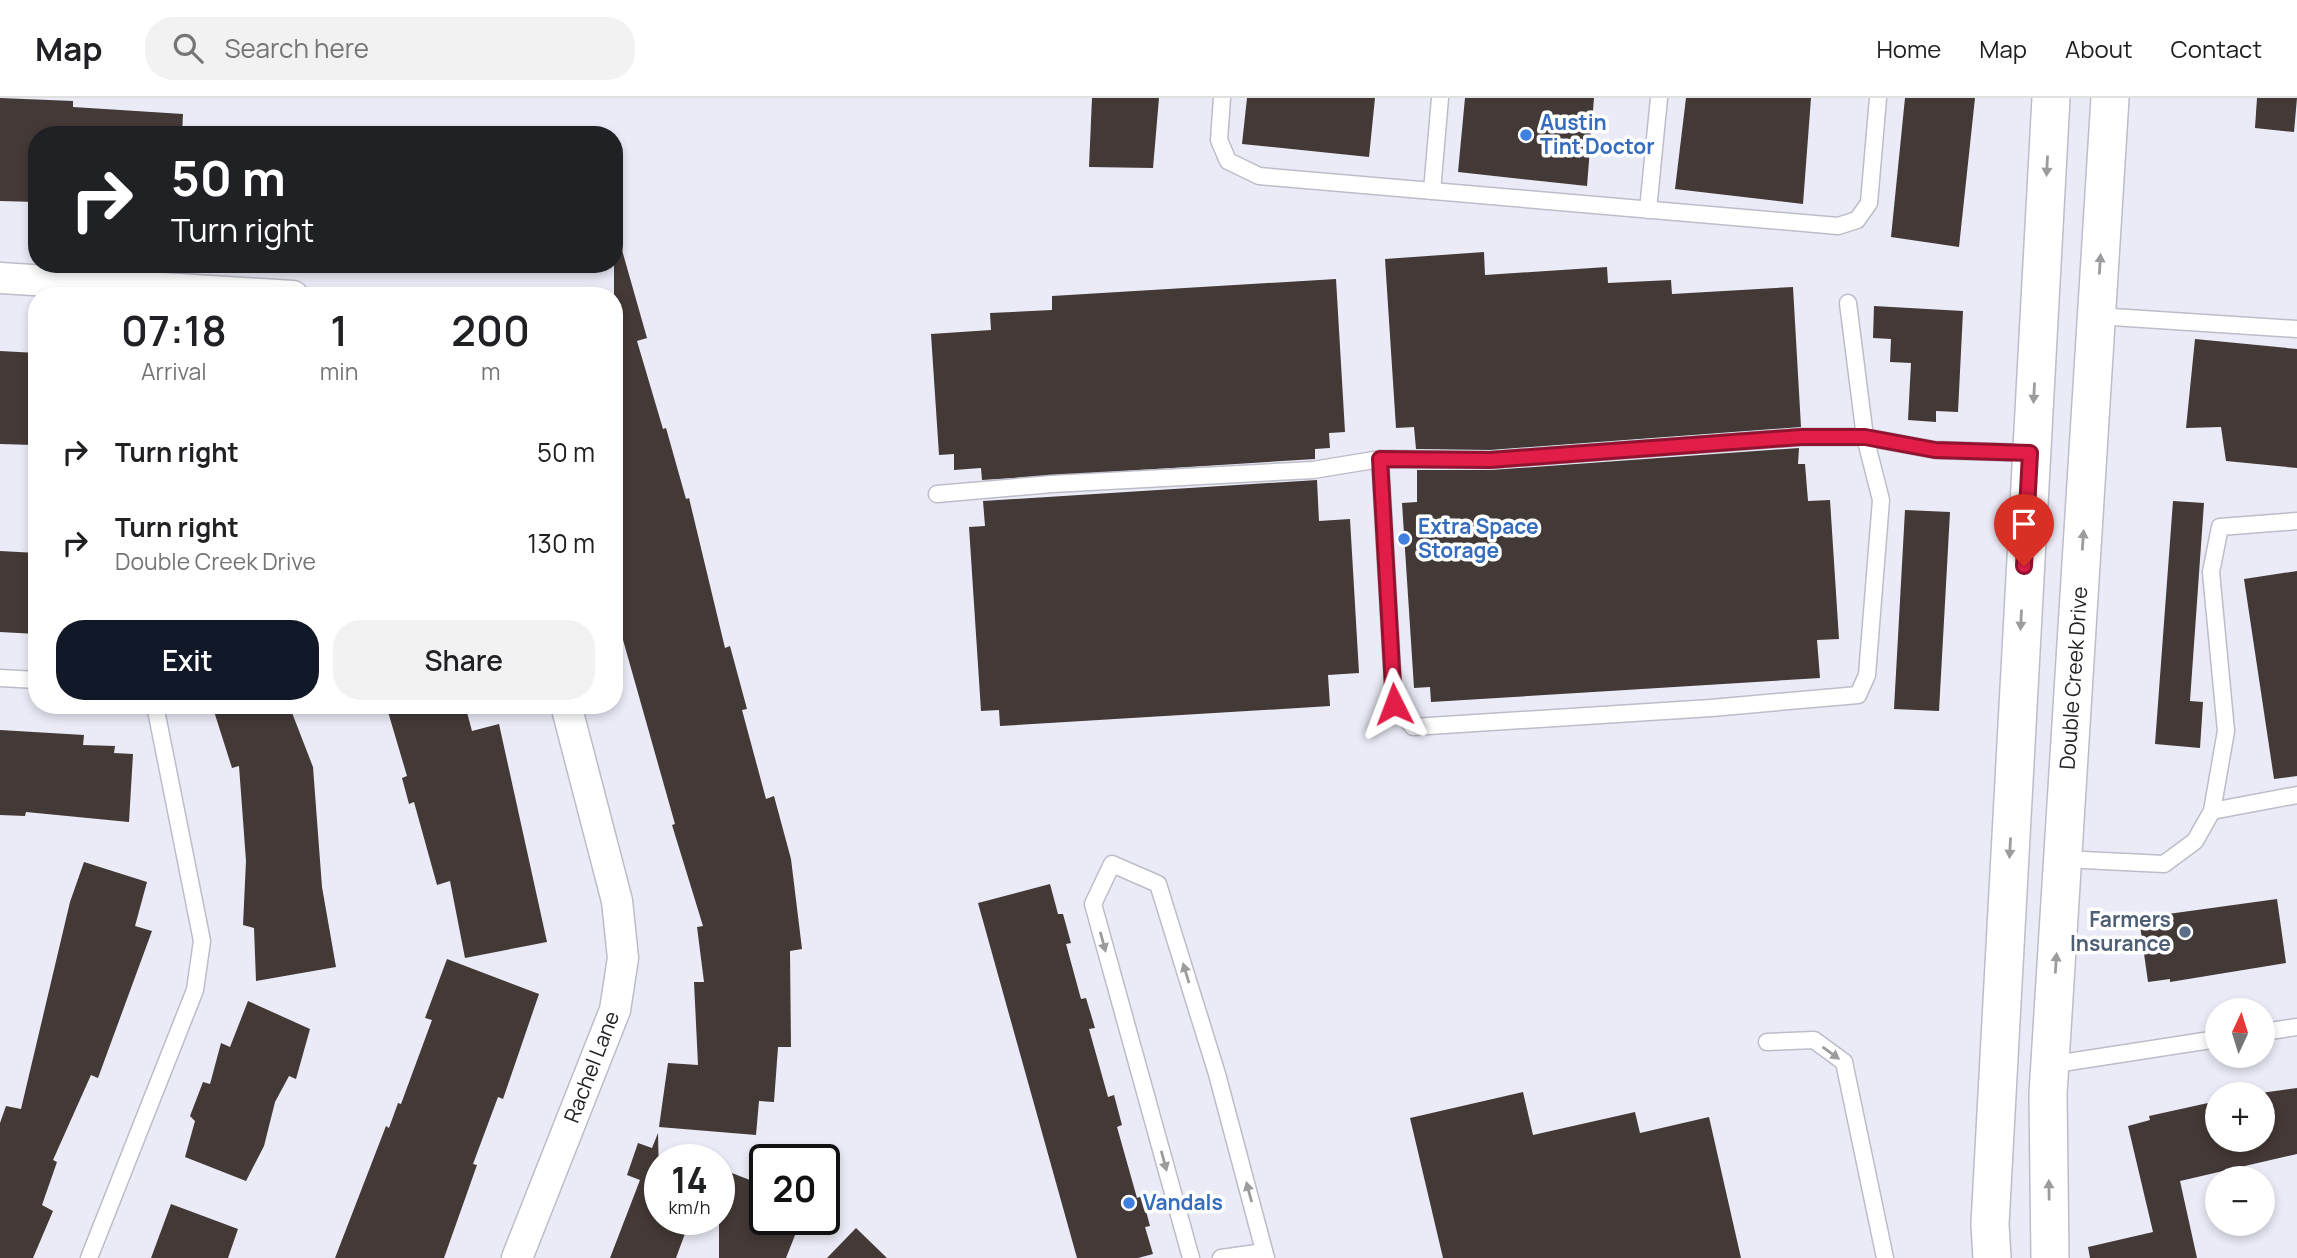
<!DOCTYPE html>
<meta charset="utf-8">
<style>
body{margin:0;font-family:Manrope,sans-serif;background:#f2f2f2;color:#202124;height:100vh;display:flex;flex-direction:column;font-size:26px;white-space:nowrap}
*{box-sizing:border-box;margin:0}
p{font-size:23px;color:#757577}
.icon{flex:none;width:38px;height:38px;fill:none;stroke:currentColor;stroke-width:2;stroke-linecap:round;stroke-linejoin:round}
.map{position:relative;flex:1;overflow:hidden}
.sheet{position:absolute;left:28px;top:189px;width:595px;height:427px;display:flex;flex-direction:column;background:#fff;border-radius:28px;box-shadow:0 4px 10px #0003}
.sheet>*{flex:none}
.banner{position:absolute;left:28px;top:28px;width:595px;height:147px;border-radius:28px;box-shadow:0 4px 10px #0003;background:#202124;color:#fff;overflow:hidden}
.needle{width:46px;rotate:4deg}
.controls{position:absolute;left:2205px;top:900px;display:grid;gap:14px}
.controls a{display:grid;place-items:center;width:70px;height:70px;border-radius:50%;background:#fff;box-shadow:0 4px 10px #0003;font-size:35px}
.speed{position:absolute;left:644px;top:1046px;display:flex;gap:14px;font-size:35px;font-weight:700;text-align:center}
.speed>*{display:grid;place-content:center;width:91px;height:91px;border-radius:50%;background:#fff;box-shadow:0 4px 10px #0003;line-height:1}
.speed small{font-size:18px;font-weight:400}
.speed .limit{border:4px solid #111;border-radius:10px;background:#fff;color:#111}
.pin{position:absolute;display:grid;place-items:center;width:60px;height:60px;color:#fff;margin:-72px -30px;border-radius:50% 50% 50% 0;rotate:-45deg;box-shadow:0 0 7px #0007}
.pin .icon{rotate:45deg}
.me{position:absolute;width:77px;margin:-38px;rotate:357deg;stroke-linejoin:round;filter:drop-shadow(0 0 5px #0008)}
.turn{display:flex;align-items:center;gap:24px;height:147px;padding:0 28px;font-size:32px}
.turn .icon{width:91px;height:91px;stroke-width:2.5}
.turn b{display:block;font-size:49px;line-height:60px}
.eta{display:flex;justify-content:space-evenly;align-items:center;height:119px;text-align:center}
.eta b{font-size:42px;font-weight:600;line-height:49px}
.action{display:flex;gap:14px;margin-top:auto;padding:14px 28px}
.action a{flex:1;height:80px;border-radius:28px;background:#111827;color:#fff;font-size:28px;font-weight:600;line-height:80px;text-align:center}
.action a+a{background:#f2f2f2;color:#202124}
ul{padding:0;list-style:none}
li{display:flex;align-items:center;gap:21px;height:91px;padding:0 28px}
li div{flex:1}
li b{display:block;font-size:26px}
li em{font-style:normal}
header{display:flex;align-items:center;gap:42px;box-sizing:border-box;height:98px;padding:0 35px;background:#fff;border-bottom:2px solid #e0e0e0}
header strong{font-size:33px}
nav{display:flex;gap:38px;margin-inline-start:auto;font-size:24px}
.search{width:490px;height:63px;background:#f2f2f2;display:flex;align-items:center;gap:18px;box-sizing:border-box;padding:0 24px;border-radius:28px;color:#757577;font-size:26px}
.map>svg:first-child{display:block}
.building{fill:#433937}
.lines{fill:none;stroke-linecap:round;stroke-linejoin:round}
.service-casing{stroke:#bcbdc8;stroke-width:19}
.minor-casing{stroke:#bcbdc8;stroke-width:33}
.tertiary-casing{stroke:#bcbdc8;stroke-width:40}
.service{stroke:#fff;stroke-width:16}
.minor{stroke:#fff;stroke-width:30}
.tertiary{stroke:#fff;stroke-width:37}
.oneway{fill:#9c9c9e}
.route-casing{stroke:#92132f;stroke-width:18}
.route{stroke:#e11d48;stroke-width:12}
.shop-dot{fill:#3f7fe0;stroke:#fff;stroke-width:2.5}
.service-dot{fill:#5c6f8a;stroke:#fff;stroke-width:2.5}
.labels{text-anchor:middle;stroke-width:7;stroke-linejoin:round;paint-order:stroke}
.shop-label{font-size:21px;font-weight:bold;fill:#366cbe;stroke:#fff;text-anchor:start}
.street-label{font-size:21px;fill:#232428;stroke:#fff}
.service-label{font-size:21px;font-weight:bold;fill:#4e5e75;stroke:#fff;text-anchor:end}
</style>
<header>
<strong>Map</strong>
<div class="search"><svg class="icon" aria-label="search" viewBox="0 0 24 24"><circle cx="10" cy="10" r="6"/><path d="M15 15l6 6"/></svg>Search here</div>
<nav><a>Home</a><a>Map</a><a>About</a><a>Contact</a></nav>
</header>
<div class="map">
<svg width="2297" height="1160" viewBox="0 0 2297 1160">
<rect width="100%" height="100%" fill="#eaebf6"/>
<g class="building">
<path d="M 0,0 L 73,3 L 73,9 L 183,16 L 182,37 L 37,37 L 37,104 L 0,103 Z"/>
<path d="M 1092,0 L 1159,0 L 1153,70 L 1089,69 Z"/>
<path d="M 1247,0 L 1375,0 L 1369,59 L 1242,46 Z"/>
<path d="M 1465,0 L 1594,0 L 1587,88 L 1458,74 Z"/>
<path d="M 1686,0 L 1811,0 L 1803,106 L 1675,91 Z"/>
<path d="M 1905,0 L 1975,0 L 1959,149 L 1891,139 Z"/>
<path d="M 2257,0 L 2297,0 L 2294,34 L 2255,30 Z"/>
<path d="M 622,152 L 647,240 L 637,243 L 663,331 L 666,330 L 686,401 L 689,400 L 725,550 L 730,548 L 747,611 L 742,612 L 766,701 L 774,698 L 791,761 L 802,851 L 790,853 L 791,949 L 778,949 L 774,1004 L 759,1003 L 756,1037 L 659,1029 L 668,965 L 698,967 L 694,884 L 704,884 L 697,829 L 703,828 L 672,727 L 675,726 L 614,510 L 614,153 Z"/>
<path d="M 1484,154 L 1485,177 L 1607,169 L 1608,185 L 1671,182 L 1672,196 L 1793,189 L 1801,329 L 1490,352 L 1416,351 L 1414,329 L 1396,330 L 1385,161 Z"/>
<path d="M 1336,181 L 1345,334 L 1329,335 L 1330,350 L 1315,351 L 1315,361 L 982,382 L 981,370 L 954,372 L 954,356 L 939,357 L 931,236 L 991,232 L 990,215 L 1052,212 L 1052,198 Z"/>
<path d="M 1874,208 L 1963,213 L 1958,314 L 1936,313 L 1936,324 L 1908,322 L 1911,265 L 1890,264 L 1891,241 L 1873,240 Z"/>
<path d="M 2195,241 L 2297,251 L 2297,370 L 2226,363 L 2221,329 L 2186,330 Z"/>
<path d="M 0,253 L 37,255 L 33,347 L 0,346 Z"/>
<path d="M 1799,350 L 1798,366 L 1805,366 L 1808,403 L 1830,402 L 1839,541 L 1817,542 L 1820,580 L 1431,604 L 1430,589 L 1414,590 L 1402,405 L 1417,404 L 1417,372 L 1491,372 Z"/>
<path d="M 1317,382 L 1319,423 L 1350,421 L 1359,575 L 1328,577 L 1330,608 L 1000,628 L 999,612 L 981,613 L 969,429 L 985,428 L 983,403 Z"/>
<path d="M 2173,403 L 2204,405 L 2190,603 L 2203,604 L 2200,650 L 2155,646 Z"/>
<path d="M 1905,412 L 1950,414 L 1939,613 L 1894,611 Z"/>
<path d="M 0,453 L 37,455 L 37,536 L 0,534 Z"/>
<path d="M 2297,473 L 2297,678 L 2274,681 L 2244,481 Z"/>
<path d="M 212,607 L 289,607 L 313,669 L 322,789 L 336,869 L 256,883 L 254,830 L 243,827 L 246,763 L 239,668 L 232,670 Z"/>
<path d="M 386,607 L 465,607 L 472,633 L 499,626 L 547,844 L 465,860 L 450,783 L 437,787 L 414,704 L 409,706 L 402,680 L 407,678 Z"/>
<path d="M 0,632 L 84,637 L 83,647 L 115,648 L 114,655 L 133,656 L 129,724 L 26,714 L 25,718 L 0,717 Z"/>
<path d="M 84,764 L 147,784 L 135,828 L 152,833 L 98,980 L 91,977 L 53,1062 L 57,1064 L 42,1107 L 53,1113 L 33,1160 L 0,1160 L 0,1025 L 6,1008 L 21,1011 L 70,804 Z"/>
<path d="M 1050,786 L 1058,816 L 1063,816 L 1071,845 L 1066,846 L 1081,901 L 1086,900 L 1095,930 L 1089,931 L 1108,999 L 1114,997 L 1122,1027 L 1117,1029 L 1137,1100 L 1142,1098 L 1150,1128 L 1145,1129 L 1153,1156 L 1138,1160 L 1077,1160 L 978,805 Z"/>
<path d="M 2277,801 L 2286,865 L 2170,884 L 2170,881 L 2148,884 L 2139,820 Z"/>
<path d="M 447,861 L 539,896 L 503,1001 L 498,999 L 473,1066 L 477,1067 L 444,1160 L 335,1160 L 386,1028 L 389,1030 L 398,1005 L 401,1006 L 432,922 L 425,920 Z"/>
<path d="M 248,903 L 310,931 L 296,981 L 289,978 L 275,1004 L 264,1048 L 246,1083 L 185,1059 L 195,1023 L 190,1018 L 203,984 L 210,986 L 221,945 L 230,949 Z"/>
<path d="M 2297,990 L 2297,1056 L 2180,1083 L 2197,1160 L 2090,1160 L 2088,1149 L 2153,1134 L 2128,1028 L 2150,1022 L 2149,1018 L 2217,1003 L 2217,1041 L 2263,1041 L 2263,996 L 2253,996 Z"/>
<path d="M 1523,994 L 1533,1037 L 1635,1014 L 1640,1035 L 1709,1019 L 1741,1160 L 1443,1160 L 1410,1020 Z"/>
<path d="M 658,1035 L 660,1122 L 690,1122 L 676,1160 L 610,1160 L 640,1082 L 627,1077 L 638,1045 L 652,1050 Z"/>
<path d="M 719,1070 L 765,1088 L 765,1122 L 801,1122 L 786,1160 L 719,1160 Z"/>
<path d="M 171,1106 L 238,1131 L 228,1160 L 151,1160 Z"/>
<path d="M 856,1130 L 887,1160 L 827,1160 Z"/>
</g>
<g class="lines">
<defs>
<g id="service">
<path d="M 1222,0 L 1219,42 L 1228,63 L 1259,78 L 1838,128 L 1857,122 L 1869,105 L 1878,0"/>
<path d="M 1432,93 L 1440,0"/>
<path d="M 1648,112 L 1659,0"/>
<path d="M 1848,205 L 1865,339 L 1935,352 L 2030,355"/>
<path d="M 2097,218 L 2297,231"/>
<path d="M 937,396 L 1052,386 L 1313,372 L 1380,361 L 1394,606 L 1413,629 L 1711,610 L 1858,597 L 1867,577 L 1881,402 L 1865,339 L 1801,339 L 1490,362 L 1380,361"/>
<path d="M 0,580 L 37,582"/>
<path d="M 2212,713 L 2297,697"/>
<path d="M 2063,761 L 2164,766 L 2195,743 L 2212,713 L 2226,633 L 2211,474 L 2220,429 L 2297,423"/>
<path d="M 2263,934 L 2297,929"/>
<path d="M 1767,944 L 1814,942 L 1844,964 L 1885,1160"/>
<path d="M 2049,967 L 2217,941"/>
<path d="M 89,1160 L 195,892 L 202,843 L 155,607"/>
<path d="M 1191,1160 L 1093,806 L 1112,766 L 1158,786 L 1217,976 L 1266,1160"/>
<path d="M 1221,1160 L 1264,1154"/>
</g>
<g id="minor">
<path d="M 0,180 L 293,198"/>
<path d="M 517,1160 L 615,912 L 623,860 L 617,803 L 566,607"/>
</g>
<g id="tertiary">
<path d="M 1992,1160 L 1990,1126 L 2051,0"/>
<path d="M 2050,1160 L 2048,996 L 2110,0"/>
</g>
</defs>
<use href="#service" class="service-casing"/>
<use href="#minor" class="minor-casing"/>
<use href="#tertiary" class="tertiary-casing"/>
<use href="#service" class="service"/>
<use href="#minor" class="minor"/>
<use href="#tertiary" class="tertiary"/>
</g>
<defs><path id="oneway-solid" d="M-6-.8H1V-3.2L6.5 0L1 3.2V.8H-6Z" transform="scale(1.75)"/></defs>
<g class="oneway">
<use href="#oneway-solid" transform="translate(2047 68) rotate(93)"/>
<use href="#oneway-solid" transform="translate(2100 166) rotate(-86)"/>
<use href="#oneway-solid" transform="translate(2034 295) rotate(93)"/>
<use href="#oneway-solid" transform="translate(2083 442) rotate(-86)"/>
<use href="#oneway-solid" transform="translate(2021 522) rotate(93)"/>
<use href="#oneway-solid" transform="translate(2010 750) rotate(93)"/>
<use href="#oneway-solid" transform="translate(1103 844) rotate(75)"/>
<use href="#oneway-solid" transform="translate(2056 865) rotate(-86)"/>
<use href="#oneway-solid" transform="translate(1186 875) rotate(-107)"/>
<use href="#oneway-solid" transform="translate(1831 955) rotate(36)"/>
<use href="#oneway-solid" transform="translate(1164 1063) rotate(75)"/>
<use href="#oneway-solid" transform="translate(2049 1092) rotate(-91)"/>
<use href="#oneway-solid" transform="translate(1249 1094) rotate(-105)"/>
</g>
<g class="lines">
<defs>
<path id="route" d="M 1394,606 L 1380,361 L 1490,362 L 1801,339 L 1865,339 L 1935,352 L 2030,355 L 2024,468"/>
</defs>
<use href="#route" class="route-casing"/>
<use href="#route" class="route"/>
</g>
<g class="shop-dot">
<circle cx="1526" cy="37" r="7"/>
<circle cx="1404" cy="441" r="7"/>
<circle cx="1129" cy="1105" r="7"/>
</g>
<circle class="service-dot" cx="2185" cy="834" r="7"/>
<g class="labels">
<g class="shop-label">
<text x="1540" y="32">Austin<tspan x="1540" dy="24">Tint Doctor</tspan></text>
<text x="1418" y="436">Extra Space<tspan x="1418" dy="24">Storage</tspan></text>
<text x="1143" y="1112">Vandals</text>
</g>
<g class="street-label">
<text transform="translate(2074 580) rotate(-86)" y="7">Double Creek Drive</text>
<text transform="translate(592 969) rotate(-69)" y="7">Rachel Lane</text>
</g>
<g class="service-label">
<text x="2171" y="829">Farmers<tspan x="2171" dy="24">Insurance</tspan></text>
</g>
</g>
</svg>
<div class="controls">
<a><svg class="needle" viewBox="-14 -14 28 28"><path d="M0-13l5 13h-10z" fill="#e53935"/><path d="M0 13l5-13h-10z" fill="#757577"/></svg></a>
<a>+</a>
<a>−</a>
</div>
<div class="speed"><div>14<small>km/h</small></div><div class="limit">20</div></div>
<div class="pin" style="left:2024px;top:468px;background:#d93025"><svg class="icon" aria-label="arrive" viewBox="0 0 24 24"><path d="M6 21V4h12l-3 4 3 4H6"/></svg></div>
<svg class="me" style="left:1394px;top:606px" viewBox="-20 -20 40 40"><path d="M0-17L14 15 0 8-14 15z" fill="#e11d48" stroke="#fff" stroke-width="4"/></svg>
<div class="banner">
<div class="turn"><svg class="icon" aria-label="right" viewBox="0 0 24 24"><path d="M7 20v-9h11M14 6l5 5-5 5"/></svg><div><b>50 m</b>Turn right</div></div>
</div>
<section class="sheet">
<div class="eta">
<div><b>07:18</b><p>Arrival</p></div>
<div><b>1</b><p>min</p></div>
<div><b>200</b><p>m</p></div>
</div>
<ul>
<li><svg class="icon" aria-label="right" viewBox="0 0 24 24"><path d="M7 20v-9h11M14 6l5 5-5 5"/></svg><div><b>Turn right</b></div><em>50 m</em></li>
<li><svg class="icon" aria-label="right" viewBox="0 0 24 24"><path d="M7 20v-9h11M14 6l5 5-5 5"/></svg><div><b>Turn right</b><p>Double Creek Drive</p></div><em>130 m</em></li>
</ul>
<div class="action"><a>Exit</a><a>Share</a></div>
</section>
</div>
